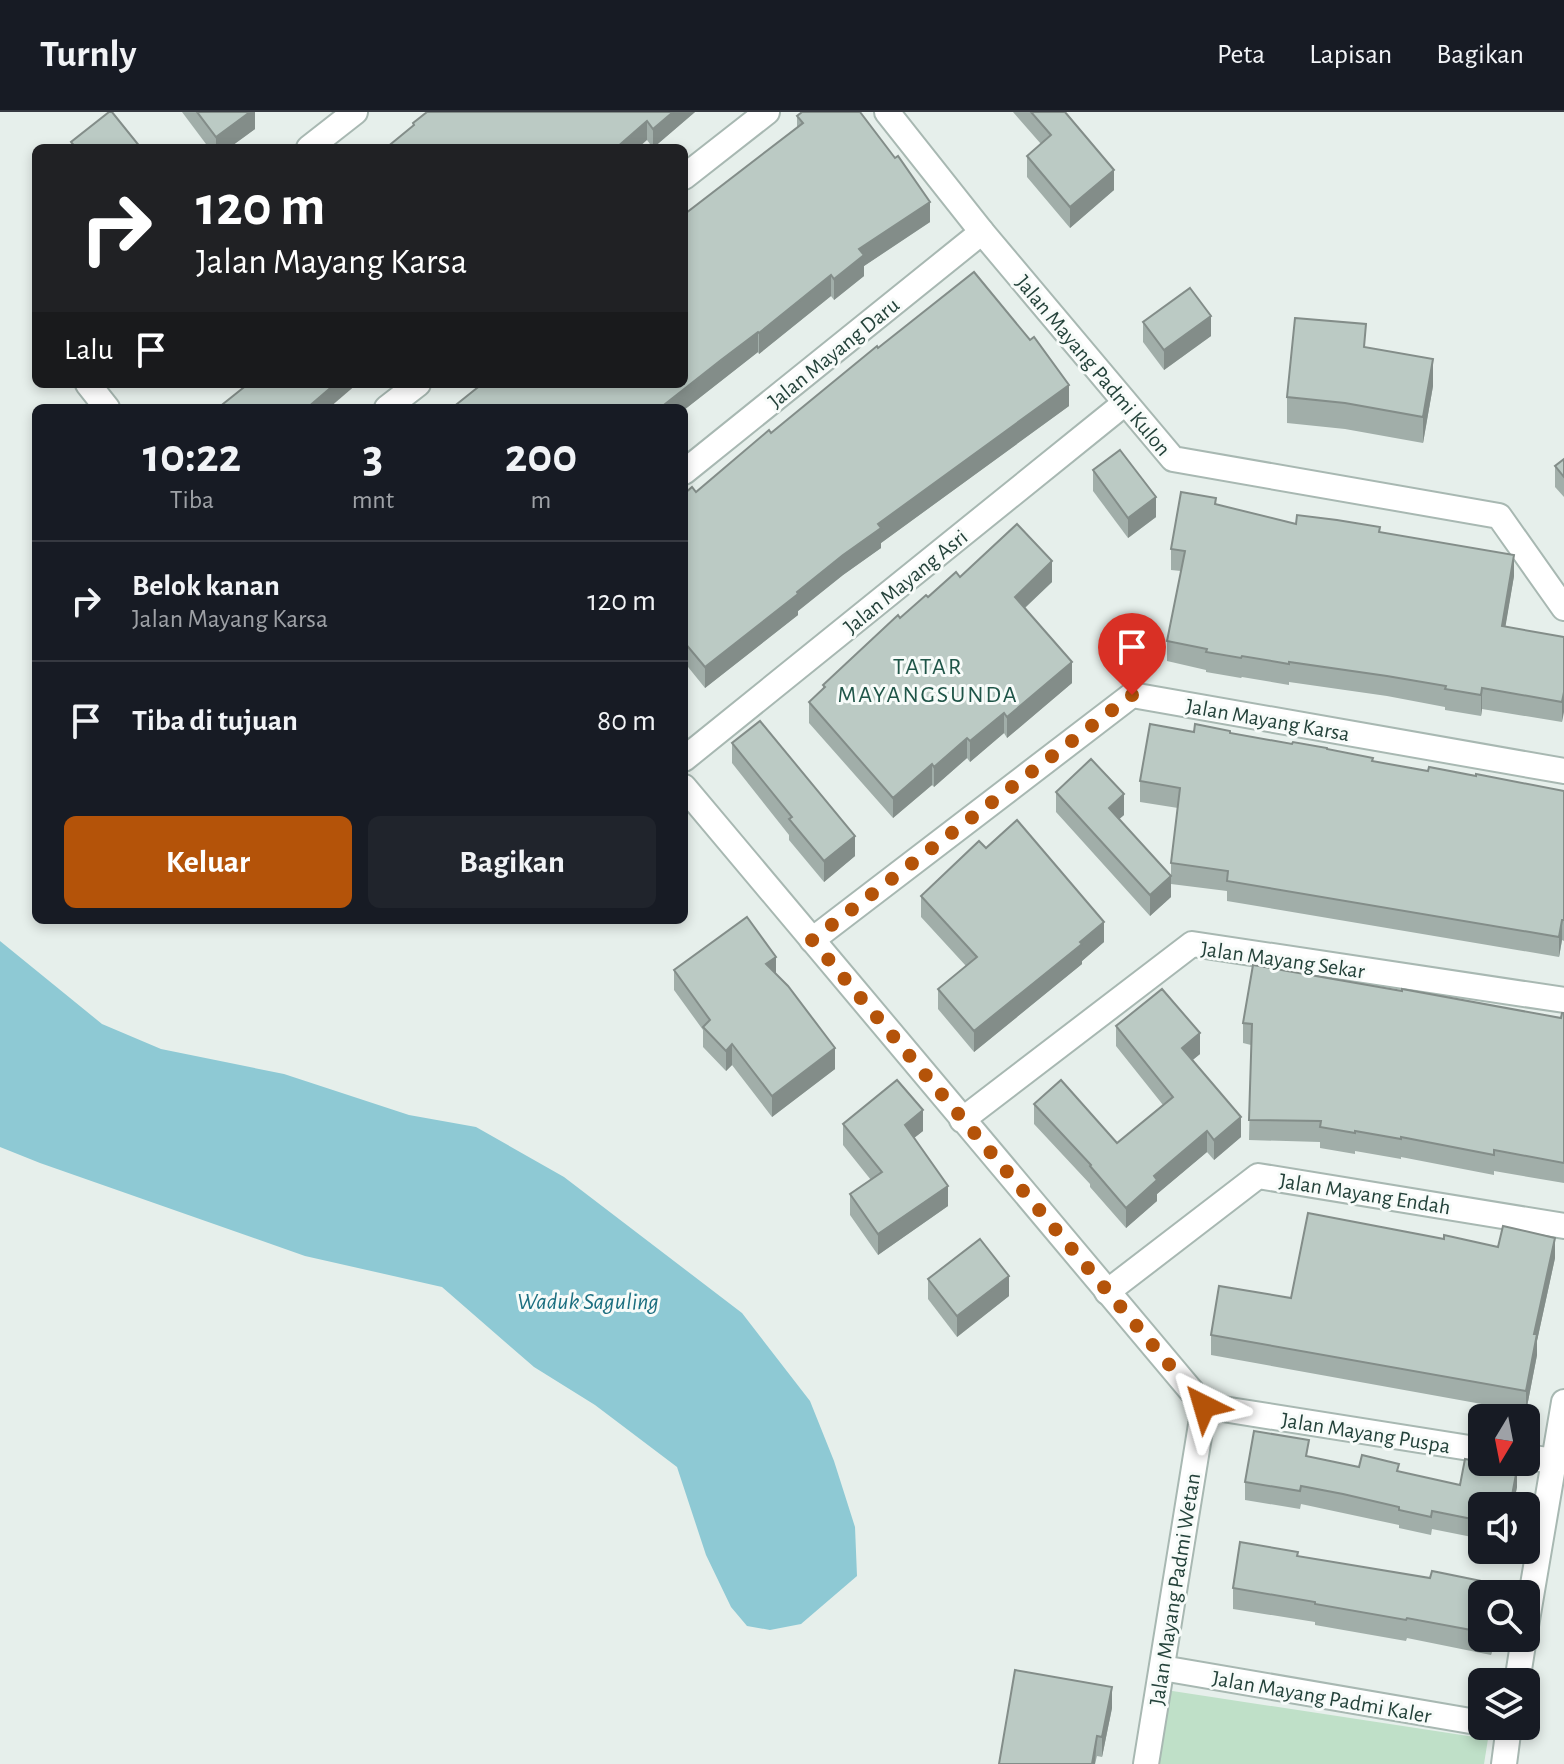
<!DOCTYPE html>
<html lang="id">
<style>
body{margin:0;font-family:"Alegreya Sans",sans-serif;background:#20242c;color:#f1f3f6;height:100vh;display:flex;flex-direction:column;font-size:30px;white-space:nowrap}
*{box-sizing:border-box;margin:0}
p{font-size:26px;color:#9ea1a6}
.icon{flex:none;width:44px;height:44px;fill:none;stroke:currentColor;stroke-width:2;stroke-linecap:round;stroke-linejoin:round}
.map{position:relative;flex:1;overflow:hidden}
.panel{position:absolute;left:32px;top:292px;width:656px;height:520px;display:flex;flex-direction:column;background:#171b24;border-radius:12px;box-shadow:0 4px 12px #0003}
.panel>*{flex:none}
.banner{position:absolute;left:32px;top:32px;width:656px;height:244px;border-radius:12px;box-shadow:0 4px 12px #0003;background:#202124;color:#fff;overflow:hidden}
.needle{width:52px;rotate:190deg}
.controls{position:absolute;left:1468px;top:1292px;display:grid;gap:16px}
.controls a{display:grid;place-items:center;width:72px;height:72px;border-radius:12px;background:#171b24;box-shadow:0 4px 12px #0003;font-size:40px}
.pin{position:absolute;display:grid;place-items:center;width:68px;height:68px;color:#fff;margin:-82px -34px;border-radius:50% 50% 50% 0;rotate:-45deg;box-shadow:0 0 8px #0007}
.pin .icon{rotate:45deg}
.me{position:absolute;width:88px;margin:-44px;rotate:320deg;stroke-linejoin:round;filter:drop-shadow(0 0 6px #0008)}
.turn{display:flex;align-items:center;gap:28px;height:168px;padding:0 32px;font-size:36px}
.turn .icon{width:104px;height:104px;stroke-width:2.5}
.turn b{display:block;font-size:56px;line-height:68px}
.then{display:flex;align-items:center;height:76px;padding:0 32px;background:#0003;gap:16px;font-size:30px}
.eta{display:flex;justify-content:space-evenly;align-items:center;height:136px;text-align:center}
.eta b{font-size:48px;font-weight:700;line-height:56px}
.cta{display:flex;gap:16px;margin-top:auto;padding:16px 32px}
.cta a{flex:1;height:92px;border-radius:12px;background:#b45309;color:#fff;font-size:32px;font-weight:700;line-height:92px;text-align:center}
.cta a+a{background:#20242c;color:#f1f3f6}
ul{padding:0;list-style:none}
li{display:flex;align-items:center;gap:24px;height:120px;padding:0 32px;border-top:2px solid #363941}
li div{flex:1}
li b{display:block;font-size:30px}
li em{font-style:normal}
header{display:flex;align-items:center;gap:48px;box-sizing:border-box;height:112px;padding:0 40px;background:#171b24;border-bottom:2px solid #363941}
header strong{font-size:38px}
nav{display:flex;gap:44px;margin-inline-start:auto;font-size:28px}
.map>svg:first-child{display:block}
.green{fill:#bfe0c8}
.water{fill:#8ec9d4}
.lines{fill:none;stroke-linecap:round;stroke-linejoin:round}
.street-casing{stroke:#a8b8b2;stroke-width:28}
.street{stroke:#fff;stroke-width:24}
.wall{fill:#a1aea9}
.shaded-wall{fill:#838d89}
.building{fill:#bbcac4;stroke:#838d89;stroke-width:2}
.route{stroke:#b45309;stroke-width:14;stroke-dasharray:0 25.2}
.labels{text-anchor:middle;stroke-width:6;stroke-linejoin:round;paint-order:stroke}
.street-label{font-size:22px;fill:#24423a;stroke:#f7fbf9}
.neighbourhood-label{font-size:24px;letter-spacing:2px;fill:#1f5548;stroke:#f7fbf9}
.water-label{font-size:24px;font-style:italic;fill:#1c6f80;stroke:#f7fbf9}
</style>
<header>
<strong>Turnly</strong>
<nav><a>Peta</a><a>Lapisan</a><a>Bagikan</a></nav>
</header>
<div class="map">
<svg width="1564" height="1652" viewBox="0 0 1564 1652">
<rect width="100%" height="100%" fill="#e6efeb"/>
<path class="green" d="M 1166,1578 L 1488,1627 L 1484,1652 L 1155,1652 Z"/>
<path class="water" d="M 0,829 L 102,912 L 161,937 L 284,962 L 409,1003 L 476,1015 L 564,1065 L 742,1201 L 810,1289 L 834,1349 L 855,1415 L 857,1464 L 801,1512 L 770,1518 L 747,1514 L 731,1495 L 706,1443 L 677,1355 L 595,1293 L 534,1255 L 442,1175 L 305,1144 L 40,1051 L 0,1035 Z"/>
<g class="lines">
<defs>
<g id="street">
<path d="M 887,0 L 982,120 L 1173,347 L 1499,404 L 1564,496"/>
<path d="M 309,36 L 355,0"/>
<path d="M 684,65 L 767,0"/>
<path d="M 88,272 L 107,296"/>
<path d="M 387,296 L 418,272"/>
<path d="M 684,360 L 982,120"/>
<path d="M 684,647 L 1125,291"/>
<path d="M 684,675 L 1204,1294 L 1146,1652"/>
<path d="M 812,828 L 1132,583 L 1564,659"/>
<path d="M 962,1008 L 1192,832 L 1564,888"/>
<path d="M 1107,1180 L 1258,1064 L 1564,1114"/>
<path d="M 1204,1294 L 1482,1338"/>
<path d="M 1526,1345 L 1554,1349"/>
<path d="M 1526,1514 L 1564,1290"/>
<path d="M 1162,1556 L 1482,1611"/>
<path d="M 1517,1570 L 1524,1526"/>
<path d="M 1504,1652 L 1509,1614"/>
</g>
</defs>
<use href="#street" class="street-casing"/>
<use href="#street" class="street"/>
</g>
<g class="wall">
<path d="M 182,0 L 255,0 L 255,17 L 229,36 L 209,36 Z"/>
<path d="M 427,0 L 695,0 L 653,36 L 647,28 L 413,14 L 413,11 Z"/>
<path d="M 802,0 L 860,0 L 895,46 L 898,44 L 930,90 L 930,110 L 864,154 L 864,164 L 834,188 L 831,184 L 759,242 L 758,240 L 684,298 L 684,296 L 452,296 L 481,272 L 684,272 L 684,98 L 686,101 L 797,16 L 797,4 Z"/>
<path d="M 1013,0 L 1065,0 L 1114,78 L 1070,116 L 1027,65 L 1027,44 L 1041,32 Z"/>
<path d="M 1143,210 L 1211,224 L 1164,258 L 1143,230 Z"/>
<path d="M 1366,235 L 1433,274 L 1423,331 L 1345,317 L 1287,311 L 1287,285 Z"/>
<path d="M 878,236 L 1069,294 L 881,431 L 881,436 L 843,463 L 798,499 L 798,503 L 705,576 L 684,550 L 684,382 L 696,380 Z"/>
<path d="M 1564,347 L 1564,385 L 1555,375 L 1555,354 Z"/>
<path d="M 1093,358 L 1156,405 L 1128,426 L 1093,379 Z"/>
<path d="M 1216,393 L 1296,412 L 1380,420 L 1514,464 L 1505,515 L 1564,525 L 1562,610 L 1482,597 L 1481,604 L 1445,598 L 1445,595 L 1387,584 L 1289,570 L 1289,573 L 1242,565 L 1241,566 L 1206,560 L 1206,558 L 1167,549 L 1167,529 L 1181,459 L 1171,458 L 1171,437 Z"/>
<path d="M 1052,470 L 1025,496 L 1072,571 L 1007,626 L 1004,621 L 970,650 L 967,646 L 934,675 L 932,673 L 893,706 L 809,611 L 809,590 L 823,576 L 823,573 L 900,506 L 928,485 Z"/>
<path d="M 1194,620 L 1230,622 L 1327,637 L 1373,650 L 1428,659 L 1564,679 L 1564,829 L 1562,828 L 1559,845 L 1227,789 L 1227,779 L 1171,772 L 1171,785 L 1150,804 L 1056,700 L 1056,680 L 1124,703 L 1119,707 L 1171,764 L 1171,751 L 1178,696 L 1140,690 L 1140,669 Z"/>
<path d="M 732,631 L 855,744 L 824,770 L 789,728 L 789,723 L 732,651 Z"/>
<path d="M 986,736 L 1104,830 L 1082,849 L 1082,852 L 974,940 L 938,897 L 938,877 L 966,854 L 921,805 L 921,784 Z"/>
<path d="M 674,858 L 776,862 L 835,957 L 772,1005 L 732,953 L 726,959 L 703,935 L 703,918 L 674,878 Z"/>
<path d="M 1564,901 L 1564,1071 L 1494,1059 L 1494,1063 L 1401,1045 L 1401,1047 L 1355,1039 L 1355,1042 L 1320,1036 L 1320,1030 L 1249,1028 L 1251,933 L 1243,931 L 1243,911 L 1561,906 Z"/>
<path d="M 1116,914 L 1200,942 L 1192,948 L 1241,1025 L 1214,1048 L 1207,1040 L 1157,1082 L 1157,1089 L 1126,1116 L 1090,1075 L 1090,1072 L 1034,1012 L 1034,992 L 1117,1031 L 1163,993 L 1116,934 Z"/>
<path d="M 843,1012 L 923,1019 L 914,1026 L 948,1094 L 878,1143 L 850,1103 L 850,1082 L 871,1068 L 843,1033 Z"/>
<path d="M 1444,1127 L 1498,1135 L 1555,1146 L 1537,1229 L 1537,1243 L 1526,1300 L 1211,1243 L 1211,1223 L 1291,1186 Z"/>
<path d="M 928,1167 L 1009,1184 L 957,1225 L 928,1187 Z"/>
<path d="M 1309,1345 L 1359,1355 L 1399,1360 L 1460,1373 L 1517,1375 L 1513,1394 L 1482,1394 L 1482,1427 L 1432,1417 L 1431,1423 L 1399,1416 L 1399,1413 L 1301,1392 L 1300,1397 L 1245,1388 L 1245,1370 Z"/>
<path d="M 1298,1444 L 1501,1482 L 1482,1482 L 1482,1526 L 1494,1526 L 1491,1543 L 1407,1526 L 1406,1529 L 1315,1513 L 1315,1510 L 1233,1497 L 1233,1476 Z"/>
<path d="M 1112,1596 L 1102,1645 L 1097,1644 L 1095,1652 L 999,1652 Z"/>
</g>
<g class="shaded-wall">
<path d="M 250,0 L 255,0 L 255,17 L 229,36 L 216,36 L 216,25 Z"/>
<path d="M 673,0 L 695,0 L 653,36 L 653,17 Z"/>
<path d="M 647,9 L 647,28 L 638,36 L 616,36 Z"/>
<path d="M 1114,58 L 1114,78 L 1070,116 L 1070,95 Z"/>
<path d="M 930,90 L 930,110 L 864,154 L 864,164 L 834,188 L 834,167 L 859,137 Z"/>
<path d="M 831,163 L 831,184 L 759,242 L 759,221 Z"/>
<path d="M 1211,204 L 1211,224 L 1164,258 L 1164,238 Z"/>
<path d="M 758,220 L 758,240 L 684,298 L 684,296 L 660,296 Z"/>
<path d="M 1433,247 L 1433,274 L 1423,331 L 1423,305 Z"/>
<path d="M 335,272 L 357,272 L 329,296 L 307,296 Z"/>
<path d="M 1069,273 L 1069,294 L 881,431 L 881,436 L 843,463 L 798,499 L 798,503 L 705,576 L 705,555 L 878,412 Z"/>
<path d="M 1156,385 L 1156,405 L 1128,426 L 1128,406 Z"/>
<path d="M 1514,443 L 1514,464 L 1502,535 L 1502,514 Z"/>
<path d="M 1052,449 L 1052,470 L 1015,505 L 1015,485 Z"/>
<path d="M 1072,550 L 1072,571 L 1007,626 L 1007,605 Z"/>
<path d="M 1482,576 L 1482,597 L 1481,604 L 1481,583 Z"/>
<path d="M 1564,580 L 1564,600 L 1562,610 L 1562,590 Z"/>
<path d="M 1004,601 L 1004,621 L 970,650 L 970,629 Z"/>
<path d="M 967,626 L 967,646 L 934,675 L 934,655 Z"/>
<path d="M 932,652 L 932,673 L 893,706 L 893,686 Z"/>
<path d="M 1124,682 L 1124,703 L 1109,716 L 1109,696 Z"/>
<path d="M 855,724 L 855,744 L 824,770 L 824,749 Z"/>
<path d="M 1171,764 L 1171,785 L 1150,804 L 1150,783 Z"/>
<path d="M 1562,808 L 1562,828 L 1559,845 L 1559,825 Z"/>
<path d="M 1104,810 L 1104,830 L 1082,849 L 1082,852 L 974,940 L 974,919 Z"/>
<path d="M 776,845 L 776,865 L 766,852 Z"/>
<path d="M 1200,921 L 1200,942 L 1182,957 L 1182,936 Z"/>
<path d="M 732,932 L 732,953 L 726,959 L 726,939 Z"/>
<path d="M 835,936 L 835,957 L 772,1005 L 772,984 Z"/>
<path d="M 923,998 L 923,1019 L 905,1033 L 905,1013 Z"/>
<path d="M 1241,1005 L 1241,1025 L 1214,1048 L 1214,1028 Z"/>
<path d="M 1207,1019 L 1207,1040 L 1157,1082 L 1157,1089 L 1126,1116 L 1126,1096 L 1154,1064 Z"/>
<path d="M 948,1074 L 948,1094 L 878,1143 L 878,1122 Z"/>
<path d="M 1555,1126 L 1555,1146 L 1537,1229 L 1537,1243 L 1526,1300 L 1526,1279 L 1534,1222 Z"/>
<path d="M 1009,1164 L 1009,1184 L 957,1225 L 957,1204 Z"/>
<path d="M 1517,1357 L 1517,1375 L 1513,1394 L 1510,1394 Z"/>
<path d="M 1491,1526 L 1494,1526 L 1491,1543 Z"/>
<path d="M 1112,1575 L 1112,1596 L 1102,1645 L 1102,1625 Z"/>
<path d="M 1097,1624 L 1095,1652 L 1092,1652 Z"/>
</g>
<g class="building">
<path d="M 109,0 L 112,0 L 141,36 L 76,36 L 71,30 Z"/>
<path d="M 197,0 L 250,0 L 216,25 Z"/>
<path d="M 427,0 L 673,0 L 653,17 L 647,9 L 616,36 L 386,36 L 414,13 L 413,11 Z"/>
<path d="M 802,0 L 860,0 L 895,46 L 898,44 L 930,90 L 859,137 L 864,143 L 834,167 L 831,163 L 759,221 L 758,220 L 721,248 L 660,296 L 452,296 L 482,272 L 684,272 L 684,98 L 686,101 L 803,11 L 797,4 Z"/>
<path d="M 1031,0 L 1065,0 L 1114,58 L 1070,95 L 1027,44 L 1051,23 Z"/>
<path d="M 974,160 L 1030,228 L 1034,225 L 1069,273 L 878,412 L 881,416 L 843,443 L 797,480 L 798,482 L 705,555 L 684,530 L 684,382 L 692,375 L 696,380 L 769,318 L 771,321 L 877,234 L 878,236 Z"/>
<path d="M 1190,176 L 1211,204 L 1164,238 L 1143,210 Z"/>
<path d="M 1295,206 L 1366,212 L 1364,235 L 1433,247 L 1423,305 L 1345,291 L 1287,285 Z"/>
<path d="M 248,272 L 335,272 L 307,296 L 218,296 Z"/>
<path d="M 1120,338 L 1156,385 L 1128,406 L 1093,358 Z"/>
<path d="M 1564,347 L 1564,365 L 1555,354 Z"/>
<path d="M 1181,380 L 1216,386 L 1215,392 L 1296,412 L 1297,403 L 1337,408 L 1380,415 L 1379,420 L 1514,443 L 1502,514 L 1564,525 L 1564,580 L 1562,590 L 1482,576 L 1481,583 L 1445,577 L 1446,574 L 1387,564 L 1289,550 L 1289,552 L 1242,544 L 1241,546 L 1206,540 L 1207,537 L 1167,529 L 1185,439 L 1171,437 Z"/>
<path d="M 1017,412 L 1052,449 L 1015,485 L 1072,550 L 1007,605 L 1004,601 L 970,629 L 967,626 L 934,655 L 932,652 L 893,686 L 809,590 L 825,575 L 823,573 L 898,503 L 900,506 L 926,483 L 928,485 L 956,460 L 960,465 Z"/>
<path d="M 760,609 L 855,724 L 824,749 L 789,707 L 792,705 L 732,631 Z"/>
<path d="M 1150,612 L 1194,620 L 1195,612 L 1230,619 L 1230,621 L 1292,632 L 1293,630 L 1327,636 L 1327,637 L 1373,646 L 1372,649 L 1428,659 L 1429,655 L 1476,664 L 1476,662 L 1564,679 L 1564,808 L 1562,808 L 1559,825 L 1227,769 L 1228,759 L 1171,751 L 1180,676 L 1140,669 Z"/>
<path d="M 1091,647 L 1124,682 L 1109,696 L 1171,764 L 1150,783 L 1056,680 Z"/>
<path d="M 1017,708 L 1104,810 L 1080,830 L 1082,832 L 974,919 L 938,877 L 977,845 L 921,784 L 979,729 L 986,736 Z"/>
<path d="M 747,805 L 776,845 L 766,852 L 788,874 L 835,936 L 772,984 L 732,932 L 726,939 L 703,915 L 710,908 L 674,858 Z"/>
<path d="M 1253,853 L 1402,879 L 1402,877 L 1561,906 L 1562,901 L 1564,901 L 1564,1051 L 1494,1038 L 1494,1043 L 1401,1025 L 1401,1027 L 1355,1019 L 1355,1021 L 1320,1015 L 1321,1009 L 1249,1008 L 1252,912 L 1243,911 Z"/>
<path d="M 1162,877 L 1200,921 L 1182,936 L 1241,1005 L 1214,1028 L 1207,1019 L 1154,1064 L 1157,1068 L 1126,1096 L 1090,1054 L 1091,1053 L 1034,992 L 1061,968 L 1117,1031 L 1173,985 L 1116,914 Z"/>
<path d="M 897,968 L 923,998 L 905,1013 L 948,1074 L 878,1122 L 850,1082 L 882,1060 L 843,1012 Z"/>
<path d="M 1308,1101 L 1444,1127 L 1444,1123 L 1498,1135 L 1503,1114 L 1555,1126 L 1534,1222 L 1537,1222 L 1526,1279 L 1211,1223 L 1219,1174 L 1291,1186 Z"/>
<path d="M 980,1127 L 1009,1164 L 957,1204 L 928,1167 Z"/>
<path d="M 1254,1319 L 1309,1328 L 1306,1344 L 1359,1355 L 1362,1343 L 1399,1352 L 1397,1359 L 1460,1373 L 1465,1347 L 1517,1357 L 1510,1394 L 1482,1394 L 1482,1409 L 1432,1399 L 1431,1405 L 1399,1398 L 1399,1395 L 1343,1382 L 1301,1374 L 1300,1379 L 1245,1370 Z"/>
<path d="M 1240,1430 L 1298,1440 L 1297,1444 L 1430,1466 L 1432,1459 L 1501,1473 L 1499,1482 L 1482,1482 L 1482,1520 L 1407,1506 L 1406,1508 L 1315,1492 L 1315,1490 L 1233,1476 Z"/>
<path d="M 1015,1558 L 1112,1575 L 1102,1625 L 1097,1624 L 1092,1652 L 999,1652 Z"/>
</g>
<g class="lines">
<path class="route" d="M 1132,583 L 812,828 L 1204,1294"/>
</g>
<g class="labels">
<g class="street-label">
<text transform="translate(833 240) rotate(-39)" y="8">Jalan Mayang Daru</text>
<text transform="translate(1094 253) rotate(50)" y="8">Jalan Mayang Padmi Kulon</text>
<text transform="translate(905 469) rotate(-39)" y="8">Jalan Mayang Asri</text>
<text transform="translate(1268 607) rotate(10)" y="8">Jalan Mayang Karsa</text>
<text transform="translate(1283 847) rotate(8)" y="8">Jalan Mayang Sekar</text>
<text transform="translate(1365 1081) rotate(9)" y="8">Jalan Mayang Endah</text>
<text transform="translate(1366 1320) rotate(9)" y="8">Jalan Mayang Puspa</text>
<text transform="translate(1174 1477) rotate(-81)" y="8">Jalan Mayang Padmi Wetan</text>
<text transform="translate(1322 1584) rotate(10)" y="8">Jalan Mayang Padmi Kaler</text>
</g>
<g class="neighbourhood-label">
<text x="928" y="562">TATAR<tspan x="928" dy="28">MAYANGSUNDA</tspan></text>
</g>
<g class="water-label">
<text x="588" y="1197">Waduk Saguling</text>
</g>
</g>
</svg>
<div class="controls">
<a><svg class="needle" viewBox="-14 -14 28 28"><path d="M0-13l5 13h-10z" fill="#e53935"/><path d="M0 13l5-13h-10z" fill="#9ea1a6"/></svg></a>
<a><svg class="icon" aria-label="sound" viewBox="0 0 24 24"><path d="M4 9h4l5-4v14l-5-4H4zM17 9q2 3 0 6"/></svg></a>
<a><svg class="icon" aria-label="search" viewBox="0 0 24 24"><circle cx="10" cy="10" r="6"/><path d="M15 15l6 6"/></svg></a>
<a><svg class="icon" aria-label="layers" viewBox="0 0 24 24"><path d="M12 4l9 5-9 5-9-5zM3 14l9 5 9-5"/></svg></a>
</div>
<div class="pin" style="left:1132px;top:583px;background:#d93025"><svg class="icon" aria-label="arrive" viewBox="0 0 24 24"><path d="M6 21V4h12l-3 4 3 4H6"/></svg></div>
<svg class="me" style="left:1204px;top:1294px" viewBox="-20 -20 40 40"><path d="M0-17L14 15 0 8-14 15z" fill="#b45309" stroke="#fff" stroke-width="4"/></svg>
<div class="banner">
<div class="turn"><svg class="icon" aria-label="right" viewBox="0 0 24 24"><path d="M7 20v-9h11M14 6l5 5-5 5"/></svg><div><b>120 m</b>Jalan Mayang Karsa</div></div>
<div class="then">Lalu<svg class="icon" aria-label="arrive" viewBox="0 0 24 24"><path d="M6 21V4h12l-3 4 3 4H6"/></svg></div>
</div>
<section class="panel">
<div class="eta">
<div><b>10:22</b><p>Tiba</p></div>
<div><b>3</b><p>mnt</p></div>
<div><b>200</b><p>m</p></div>
</div>
<ul>
<li><svg class="icon" aria-label="right" viewBox="0 0 24 24"><path d="M7 20v-9h11M14 6l5 5-5 5"/></svg><div><b>Belok kanan</b><p>Jalan Mayang Karsa</p></div><em>120 m</em></li>
<li><svg class="icon" aria-label="arrive" viewBox="0 0 24 24"><path d="M6 21V4h12l-3 4 3 4H6"/></svg><div><b>Tiba di tujuan</b></div><em>80 m</em></li>
</ul>
<div class="cta"><a>Keluar</a><a>Bagikan</a></div>
</section>
</div>
